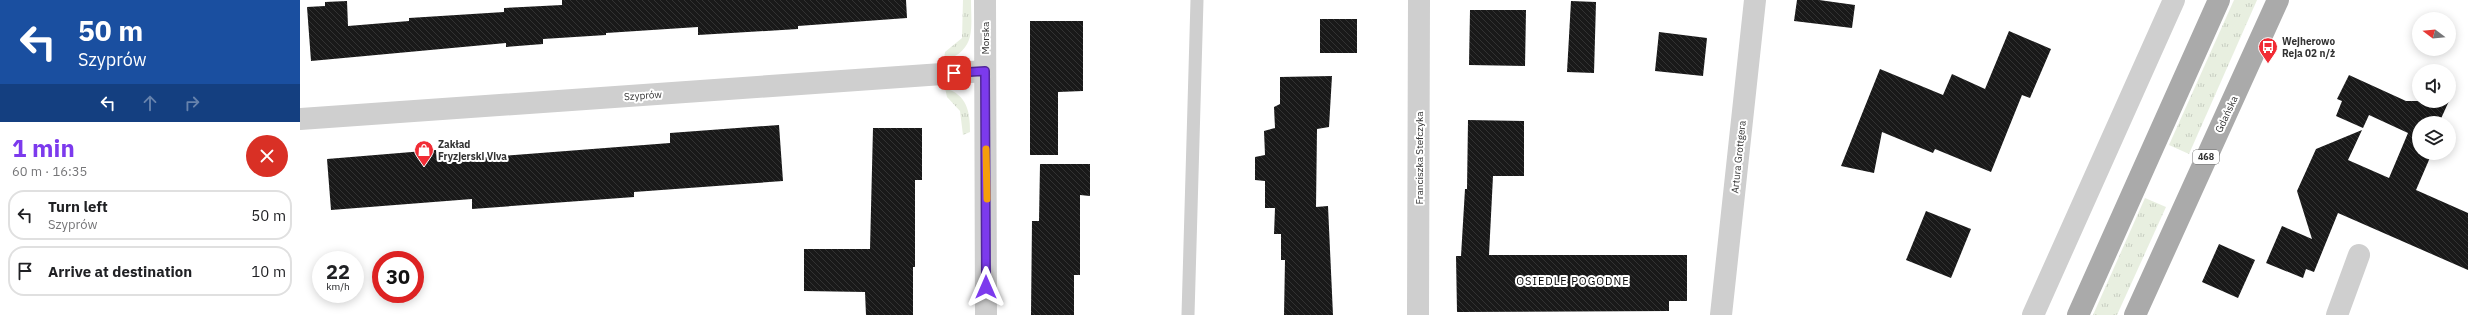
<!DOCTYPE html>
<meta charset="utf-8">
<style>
body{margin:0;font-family:"IBM Plex Sans",sans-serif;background:#f2f2f2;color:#202124;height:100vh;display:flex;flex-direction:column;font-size:15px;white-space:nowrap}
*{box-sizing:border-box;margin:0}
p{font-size:13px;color:#757577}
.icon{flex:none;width:22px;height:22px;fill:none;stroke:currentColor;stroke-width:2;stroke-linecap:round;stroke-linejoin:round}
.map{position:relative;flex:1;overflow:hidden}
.drawer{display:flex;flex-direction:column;background:#fff;width:300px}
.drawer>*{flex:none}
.guide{background:#1a4fa0;color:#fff;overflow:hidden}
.needle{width:26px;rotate:286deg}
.controls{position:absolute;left:2112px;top:12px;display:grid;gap:8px}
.controls a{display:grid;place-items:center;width:44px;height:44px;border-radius:50%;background:#fff;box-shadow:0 2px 10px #0003;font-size:20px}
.speed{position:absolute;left:12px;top:251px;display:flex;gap:8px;font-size:20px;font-weight:700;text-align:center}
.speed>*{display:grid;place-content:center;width:52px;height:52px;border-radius:50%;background:#fff;box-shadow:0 2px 10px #0003;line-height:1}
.speed small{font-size:10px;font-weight:400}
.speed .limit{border:6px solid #d22;background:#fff;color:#111}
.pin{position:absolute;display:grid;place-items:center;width:34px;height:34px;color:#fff;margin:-17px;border-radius:8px;box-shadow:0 2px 6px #0006}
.me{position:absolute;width:44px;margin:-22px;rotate:0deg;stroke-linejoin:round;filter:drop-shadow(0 0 3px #0008)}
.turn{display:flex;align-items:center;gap:14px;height:84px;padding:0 12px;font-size:18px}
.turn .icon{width:52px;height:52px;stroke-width:2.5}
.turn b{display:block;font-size:28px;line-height:34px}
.lanes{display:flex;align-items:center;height:38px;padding:0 12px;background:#0003;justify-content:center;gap:20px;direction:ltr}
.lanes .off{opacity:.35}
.round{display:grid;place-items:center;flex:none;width:42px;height:42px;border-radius:21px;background:#f2f2f2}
.overview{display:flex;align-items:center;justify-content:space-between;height:68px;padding:0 12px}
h1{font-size:24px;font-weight:700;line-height:30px;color:#7c3aed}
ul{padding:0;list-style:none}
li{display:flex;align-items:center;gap:12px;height:50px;margin:0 8px 6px;padding:0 4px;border:2px solid #e0e0e0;border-radius:16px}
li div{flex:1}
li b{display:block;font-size:15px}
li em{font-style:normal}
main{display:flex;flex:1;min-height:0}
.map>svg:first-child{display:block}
.grass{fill:url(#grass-tufts)}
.building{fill:url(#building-back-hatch)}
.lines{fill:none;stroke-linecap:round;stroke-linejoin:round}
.lane{stroke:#cfcfcf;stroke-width:13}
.street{stroke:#cfcfcf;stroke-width:22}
.primary{stroke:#aaa;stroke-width:22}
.route-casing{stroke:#51269a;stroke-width:10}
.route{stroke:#7c3aed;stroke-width:7}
.slow{stroke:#f59e0b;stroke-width:7}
.labels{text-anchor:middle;stroke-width:4;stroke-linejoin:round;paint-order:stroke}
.shield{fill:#fff;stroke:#707070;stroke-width:1}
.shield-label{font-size:9px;font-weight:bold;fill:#323232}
.street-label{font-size:10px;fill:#323232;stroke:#fff}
.poi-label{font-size:10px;font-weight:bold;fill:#323232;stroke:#fff;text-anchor:start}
.neighbourhood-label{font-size:11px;letter-spacing:1px;fill:#000;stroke:#fff}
</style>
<main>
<section class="drawer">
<div class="guide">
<div class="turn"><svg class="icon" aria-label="left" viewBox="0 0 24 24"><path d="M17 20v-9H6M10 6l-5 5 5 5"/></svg><div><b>50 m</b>Szyprów</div></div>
<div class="lanes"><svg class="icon" aria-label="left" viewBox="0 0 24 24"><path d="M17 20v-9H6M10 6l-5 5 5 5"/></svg><svg class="icon off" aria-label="ahead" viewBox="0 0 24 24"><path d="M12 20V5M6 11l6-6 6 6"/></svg><svg class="icon off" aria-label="right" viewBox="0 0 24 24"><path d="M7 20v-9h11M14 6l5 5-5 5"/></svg></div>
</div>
<div class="overview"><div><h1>1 min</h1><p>60 m · 16:35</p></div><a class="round" style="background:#d93025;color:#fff"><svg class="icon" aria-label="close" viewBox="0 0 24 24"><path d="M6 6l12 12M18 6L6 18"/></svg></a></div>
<ul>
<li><svg class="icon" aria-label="left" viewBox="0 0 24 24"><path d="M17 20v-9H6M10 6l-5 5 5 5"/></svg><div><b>Turn left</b><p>Szyprów</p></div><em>50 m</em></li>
<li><svg class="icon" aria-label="arrive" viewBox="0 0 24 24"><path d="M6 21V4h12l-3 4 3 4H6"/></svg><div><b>Arrive at destination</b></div><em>10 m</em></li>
</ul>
</section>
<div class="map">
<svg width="2168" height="315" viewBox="0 0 2168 315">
<defs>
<pattern id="grass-tufts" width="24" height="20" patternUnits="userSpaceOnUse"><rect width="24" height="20" fill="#e8efe0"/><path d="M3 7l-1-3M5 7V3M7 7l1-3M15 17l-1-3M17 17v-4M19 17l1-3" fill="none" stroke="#c7cdc1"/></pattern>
<pattern id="building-back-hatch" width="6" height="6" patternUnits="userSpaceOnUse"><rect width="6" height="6" fill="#191919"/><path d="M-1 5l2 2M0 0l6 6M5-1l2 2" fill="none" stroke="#323232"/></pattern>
</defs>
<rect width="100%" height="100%" fill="#fff"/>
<g class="grass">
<path d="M 663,0 L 671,0 C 671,28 677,50 644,61 L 645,52 L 662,38 Z"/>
<path d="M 1934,0 L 1957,0 L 1889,154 L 1869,145 Z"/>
<path d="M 645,88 C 667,95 670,111 670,132 L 663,135 L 660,111 L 647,97 Z"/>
<path d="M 1845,198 L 1866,207 L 1817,315 L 1793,315 Z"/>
</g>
<g class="building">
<path d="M 262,0 L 606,0 L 607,18 L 498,26 L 498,29 L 398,35 L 398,27 L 306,33 L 306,35 L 243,39 L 243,44 L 206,47 L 206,43 L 11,61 L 7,7 L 25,6 L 25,2 L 47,1 L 48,26 L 109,21 L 109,18 L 204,12 L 204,8 L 262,5 Z"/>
<path d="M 1497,0 L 1519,0 L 1555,5 L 1552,28 L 1494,21 Z"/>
<path d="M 1271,1 L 1296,2 L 1294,73 L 1267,72 Z"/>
<path d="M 1170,10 L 1226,10 L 1225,66 L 1169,65 Z"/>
<rect x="1020" y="19" width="37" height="34"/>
<path d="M 730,21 L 783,21 L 783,91 L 758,92 L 758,155 L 730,155 Z"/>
<path d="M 1709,31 L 1751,49 L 1730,98 L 1722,95 L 1691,172 L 1635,149 L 1633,153 L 1582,132 L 1574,173 L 1541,166 L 1580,69 L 1643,95 L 1652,74 L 1685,89 Z"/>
<path d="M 1359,32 L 1407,38 L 1403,76 L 1355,71 Z"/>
<path d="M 2049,75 L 2106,101 L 2149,101 L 2139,123 L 2119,123 L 2119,153 L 2132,153 L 2116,190 L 2168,213 L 2168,270 L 2038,213 L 2014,272 L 2006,269 L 2003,278 L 1966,263 L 1982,226 L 2012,239 L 1997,191 L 2016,149 L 2062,130 L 2048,160 L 2089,178 L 2108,133 L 2069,115 L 2063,128 L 2036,116 L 2042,101 L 2037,99 Z"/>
<path d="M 1032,76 L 1029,127 L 1017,129 L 1016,207 L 1028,206 L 1033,315 L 984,315 L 985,260 L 981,260 L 981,234 L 974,234 L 975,208 L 965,208 L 965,181 L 955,180 L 955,157 L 965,155 L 964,131 L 975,128 L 974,107 L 980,104 L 980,77 Z"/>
<path d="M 1168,120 L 1224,121 L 1224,176 L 1193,176 L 1189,255 L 1387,255 L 1387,301 L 1369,301 L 1369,311 L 1157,312 L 1156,256 L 1161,256 L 1165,189 L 1167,189 Z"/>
<path d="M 479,125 L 483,181 L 334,192 L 334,197 L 172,209 L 172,199 L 31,210 L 27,159 L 136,150 L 137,161 L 370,143 L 370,133 Z"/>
<path d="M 573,128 L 622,128 L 622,180 L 615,180 L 615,267 L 613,267 L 613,315 L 566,315 L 565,292 L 504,291 L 504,249 L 570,249 Z"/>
<path d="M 740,164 L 790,164 L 790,196 L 780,195 L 780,275 L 774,275 L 774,315 L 731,315 L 732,221 L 739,221 Z"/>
<path d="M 1626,211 L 1671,229 L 1651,278 L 1606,260 Z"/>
<path d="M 1919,244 L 1955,260 L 1938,298 L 1902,282 Z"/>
</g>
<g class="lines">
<path class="lane" d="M 888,315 L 897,0"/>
<g class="street">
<path d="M 685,0 L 686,315"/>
<path d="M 0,119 L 685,71"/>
<path d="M 1118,315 L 1119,0"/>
<path d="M 1421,315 L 1455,0"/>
<path d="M 1733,315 L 1874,0"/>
<path d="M 2037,315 L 2059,255"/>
</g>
<g class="primary">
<path d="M 1778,315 L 1919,0"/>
<path d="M 1835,315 L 1978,0"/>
</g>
</g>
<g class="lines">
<defs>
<path id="route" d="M 654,73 L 685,71 L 686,287"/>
</defs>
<use href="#route" class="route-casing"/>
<use href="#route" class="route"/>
<path class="slow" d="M 686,149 L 687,199"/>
</g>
<defs>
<symbol id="bus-pin" viewBox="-11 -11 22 30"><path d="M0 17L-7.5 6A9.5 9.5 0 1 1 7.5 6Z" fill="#f12c35" stroke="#fff"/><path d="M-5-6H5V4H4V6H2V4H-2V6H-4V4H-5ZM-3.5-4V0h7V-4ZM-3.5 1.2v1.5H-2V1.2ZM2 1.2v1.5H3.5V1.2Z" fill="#fff"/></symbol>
<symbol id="shop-pin" viewBox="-11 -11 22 30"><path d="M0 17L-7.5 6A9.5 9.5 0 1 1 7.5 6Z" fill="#f12c35" stroke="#fff"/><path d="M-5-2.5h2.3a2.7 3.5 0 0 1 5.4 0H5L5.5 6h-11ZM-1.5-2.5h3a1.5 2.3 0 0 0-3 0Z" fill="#fff"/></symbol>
</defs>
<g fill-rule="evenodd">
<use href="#bus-pin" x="1957" y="36" width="22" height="30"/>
<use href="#shop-pin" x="113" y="139" width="22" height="30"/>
</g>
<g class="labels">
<rect class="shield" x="1893" y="150" width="26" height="14" rx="3"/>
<g class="shield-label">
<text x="1906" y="160">468</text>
</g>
<g class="street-label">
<text transform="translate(685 38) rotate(-90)" y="4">Morska</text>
<text transform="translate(343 95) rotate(-4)" y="4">Szyprów</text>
<text transform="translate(1926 114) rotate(-65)" y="4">Gdańska</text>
<text transform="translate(1438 157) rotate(-84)" y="4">Artura Grottgera</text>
<text transform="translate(1119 158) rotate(-90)" y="4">Franciszka Stefczyka</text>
</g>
<g class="poi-label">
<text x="1982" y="45">Wejherowo<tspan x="1982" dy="12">Reja 02 n/ż</tspan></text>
<text x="138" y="148">Zakład<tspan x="138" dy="12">Fryzjerski Viva</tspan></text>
</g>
<g class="neighbourhood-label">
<text x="1273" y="285">OSIEDLE POGODNE</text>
</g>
</g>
</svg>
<div class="controls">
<a><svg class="needle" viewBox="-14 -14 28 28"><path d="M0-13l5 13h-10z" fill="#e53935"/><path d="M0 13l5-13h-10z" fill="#757577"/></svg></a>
<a><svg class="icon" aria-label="sound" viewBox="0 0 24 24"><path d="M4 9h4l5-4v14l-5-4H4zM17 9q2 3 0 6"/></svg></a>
<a><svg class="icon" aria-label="layers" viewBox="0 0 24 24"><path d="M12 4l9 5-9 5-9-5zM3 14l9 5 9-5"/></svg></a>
</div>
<div class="speed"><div>22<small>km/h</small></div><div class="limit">30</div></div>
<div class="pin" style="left:654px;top:73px;background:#d93025"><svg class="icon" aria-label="arrive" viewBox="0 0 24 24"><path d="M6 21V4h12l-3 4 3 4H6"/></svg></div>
<svg class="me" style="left:686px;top:287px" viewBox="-20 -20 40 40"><path d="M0-17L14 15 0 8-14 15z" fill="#7c3aed" stroke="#fff" stroke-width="4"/></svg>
</div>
</main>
